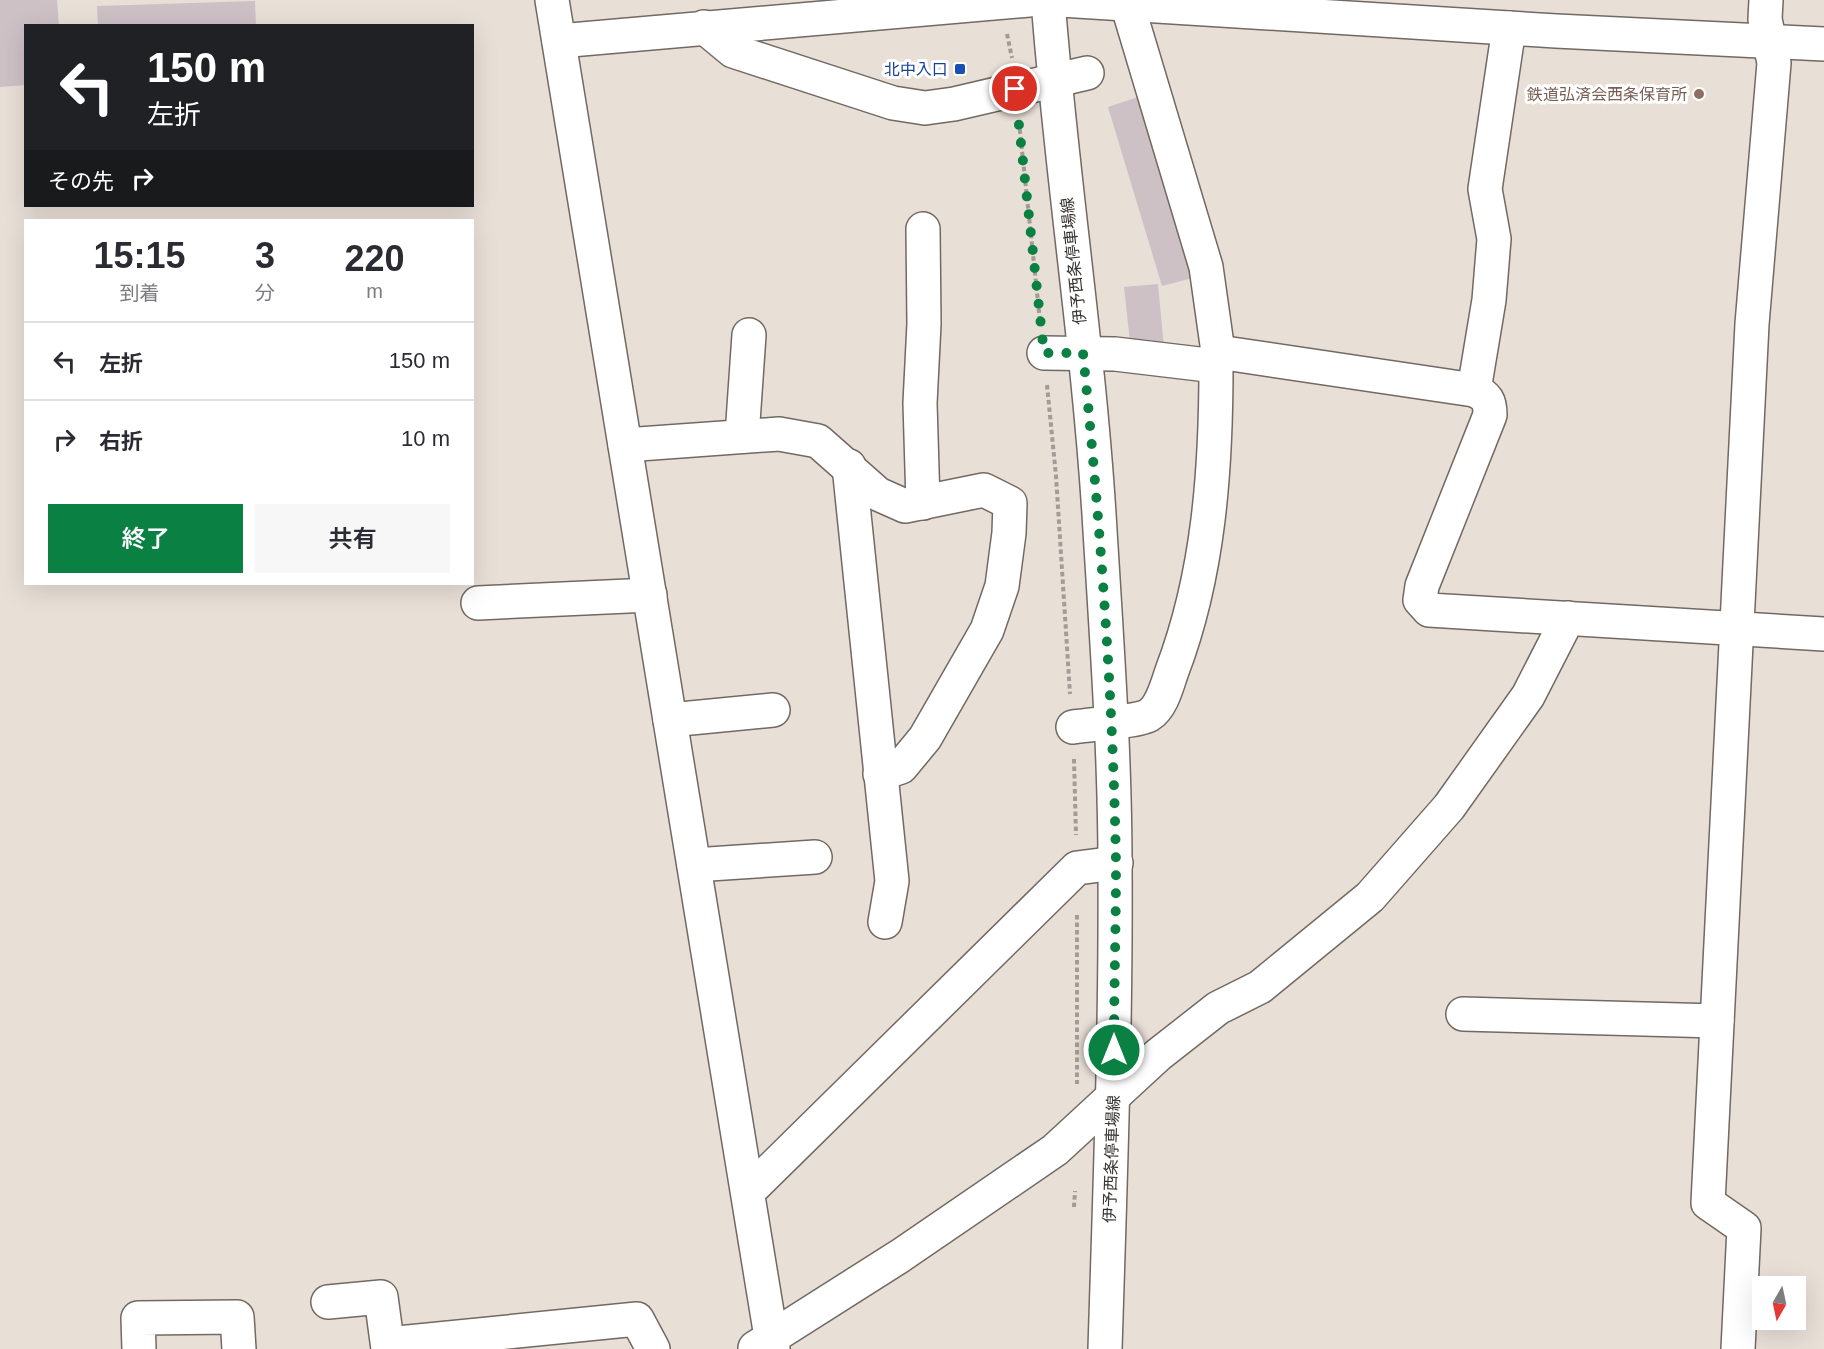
<!DOCTYPE html>
<html lang="ja">
<meta charset="utf-8">
<style>
body{margin:0;font-family:Helvetica,"Noto Sans JP",sans-serif;background:#f7f7f7;color:#2b2b33;height:100vh;display:flex;flex-direction:column;font-size:22px;white-space:nowrap}
*{box-sizing:border-box;margin:0}
p{font-size:20px;color:#7c7c81}
.icon{flex:none;width:33px;height:33px;fill:none;stroke:currentColor;stroke-width:2;stroke-linecap:round;stroke-linejoin:round}
.map{position:relative;flex:1;overflow:hidden}
.sheet{position:absolute;left:24px;top:219px;width:450px;height:366px;display:flex;flex-direction:column;background:#fff;border-radius:0px;box-shadow:0 6px 24px #0002}
.sheet>*{flex:none}
.guide{position:absolute;left:24px;top:24px;width:450px;height:183px;border-radius:0px;box-shadow:0 6px 24px #0002;background:#202124;color:#fff;overflow:hidden}
.needle{width:39px;rotate:189deg}
.fabs{position:absolute;left:1752px;top:1276px;display:grid;gap:12px}
.fabs a{display:grid;place-items:center;width:54px;height:54px;border-radius:0px;background:#fff;box-shadow:0 6px 24px #0002;font-size:30px}
.pin{position:absolute;display:grid;place-items:center;width:51px;height:51px;color:#fff;margin:-26px;border:3px solid #fff;border-radius:50%;box-shadow:0 2px 6px #0007}
.me{position:absolute;width:66px;margin:-33px;rotate:0deg;stroke-linejoin:round;filter:drop-shadow(0 0 4px #0008)}
.turn{display:flex;align-items:center;gap:21px;height:126px;padding:0 24px;font-size:27px}
.turn .icon{width:78px;height:78px;stroke-width:2.5}
.turn b{display:block;font-size:42px;line-height:51px}
.then{display:flex;align-items:center;height:57px;padding:0 24px;background:#0003;gap:12px;font-size:22px}
.eta{display:flex;justify-content:space-evenly;align-items:center;height:102px;text-align:center}
.eta b{font-size:36px;font-weight:600;line-height:42px}
.action{display:flex;gap:12px;margin-top:auto;padding:12px 24px}
.action a{flex:1;height:69px;border-radius:0px;background:#0b8043;color:#fff;font-size:24px;font-weight:600;line-height:69px;text-align:center}
.action a+a{background:#f7f7f7;color:#2b2b33}
ul{padding:0;list-style:none}
li{display:flex;align-items:center;gap:18px;height:78px;padding:0 24px;border-top:2px solid #e1e1e2}
li div{flex:1}
li b{display:block;font-size:22px}
li em{font-style:normal}
.map>svg:first-child{display:block}
.building{fill:#cdc1c6}
.lines{fill:none;stroke-linecap:round;stroke-linejoin:round}
.minor-casing{stroke:#716962;stroke-width:36}
.major-casing{stroke:#716962;stroke-width:36}
.path{stroke:#a39c96;stroke-width:4;stroke-dasharray:4.5 3;stroke-linecap:butt}
.minor{stroke:#fff;stroke-width:33}
.major{stroke:#fff;stroke-width:33}
.route{stroke:#0b8043;stroke-width:10;stroke-dasharray:0 18}
.transit-dot{fill:#1a4fb4;stroke:#fff;stroke-width:2}
.education-dot{fill:#8d6e63;stroke:#fff;stroke-width:2}
.labels{text-anchor:middle;stroke-width:6;stroke-linejoin:round;paint-order:stroke}
.transit-label{font-size:16px;fill:#164399;stroke:#fff;text-anchor:end}
.education-label{font-size:16px;fill:#785e54;stroke:#fff;text-anchor:end}
.street-label{font-size:16px;fill:#36322f;stroke:#fff}
</style>
<div class="map">
<svg width="1824" height="1349" viewBox="0 0 1824 1349">
<rect width="100%" height="100%" fill="#e8dfd7"/>
<g class="building">
<path d="M 0,0 L 57,0 L 59,26 L 26,26 L 26,85 L 0,87 Z"/>
<path d="M 255,1 L 256,26 L 98,26 L 97,6 Z"/>
<path d="M 1141,96 L 1196,277 L 1162,286 L 1108,107 Z"/>
<path d="M 1158,284 L 1164,348 L 1131,351 L 1124,287 Z"/>
</g>
<g class="lines">
<defs>
<g id="minor">
<path d="M 552,0 L 773,1349"/>
<path d="M 1061,0 L 1556,31 L 1824,44"/>
<path d="M 704,27 L 733,51 L 893,103 L 925,108 L 954,104 L 1087,73"/>
<path d="M 559,41 L 1029,0"/>
<path d="M 923,229 L 924,324 L 920,403 L 923,503"/>
<path d="M 1218,352 L 1474,390 C 1487,396 1490,401 1490,415 L 1422,586 L 1420,600 L 1429,610 L 1824,634"/>
<path d="M 1044,353 L 1115,354 L 1216,366 L 1218,352 L 1206,267 L 1126,0"/>
<path d="M 1474,390 L 1489,300 L 1494,239 L 1485,189 L 1509,28"/>
<path d="M 742,436 L 749,335"/>
<path d="M 625,445 L 779,434 L 818,441 L 878,494 L 905,506 L 984,490 L 1010,503 L 1009,533 L 1002,586 L 987,630 L 925,738 L 901,767 L 880,774"/>
<path d="M 849,466 L 892,881 L 885,922"/>
<path d="M 478,603 L 650,595"/>
<path d="M 670,720 L 773,710"/>
<path d="M 1073,727 C 1087,725 1140,721 1149,715 C 1162,707 1167,685 1172,671 C 1209,574 1216,469 1216,366"/>
<path d="M 694,865 L 815,857"/>
<path d="M 1463,1014 L 1717,1021"/>
<path d="M 748,1192 L 1077,868 L 1116,863"/>
<path d="M 328,1302 L 381,1297 L 388,1349"/>
<path d="M 388,1344 L 637,1319 L 653,1349"/>
<path d="M 755,1348 L 900,1256 L 1055,1150 L 1158,1055 L 1218,1008 L 1260,987 L 1370,897 L 1449,807 L 1528,696 L 1568,618"/>
<path d="M 139,1349 L 138,1318 L 237,1317 L 239,1349"/>
<path d="M 1738,1349 L 1744,1228 L 1708,1203 L 1752,324 L 1774,63 L 1765,19 L 1766,0"/>
</g>
<path id="major" d="M 1048,0 C 1061,172 1088,342 1099,514 C 1106,631 1115,749 1115,867 C 1116,1028 1110,1188 1105,1349"/>
</defs>
<use href="#minor" class="minor-casing"/>
<use href="#major" class="major-casing"/>
<g class="path">
<path d="M 1007,34 L 1012,58"/>
<path d="M 1019,122 L 1040,321"/>
<path d="M 1047,385 L 1056,476 L 1070,694"/>
<path d="M 1074,759 L 1076,835"/>
<path d="M 1077,915 L 1077,1084"/>
<path d="M 1074,1207 L 1075,1191"/>
</g>
<use href="#minor" class="minor"/>
<use href="#major" class="major"/>
</g>
<g class="lines">
<path class="route" d="M 1015,89 L 1044,353 L 1083,353 C 1100,523 1113,694 1116,864 C 1116,926 1114,988 1114,1050"/>
</g>
<rect class="transit-dot" x="954" y="63" width="12" height="12" rx="3"/>
<circle class="education-dot" cx="1699" cy="94" r="6"/>
<g class="labels">
<g class="transit-label">
<text x="948" y="75">北中入口</text>
</g>
<g class="education-label">
<text x="1687" y="100">鉄道弘済会西条保育所</text>
</g>
<g class="street-label">
<text transform="translate(1073 261) rotate(-96)" y="6">伊予西条停車場線</text>
<text transform="translate(1111 1159) rotate(-88)" y="6">伊予西条停車場線</text>
</g>
</g>
</svg>
<div class="fabs">
<a><svg class="needle" viewBox="-14 -14 28 28"><path d="M0-13l5 13h-10z" fill="#e53935"/><path d="M0 13l5-13h-10z" fill="#7c7c81"/></svg></a>
</div>
<div class="pin" style="left:1015px;top:89px;background:#d93025"><svg class="icon" aria-label="arrive" viewBox="0 0 24 24"><path d="M6 21V4h12l-3 4 3 4H6"/></svg></div>
<svg class="me" style="left:1114px;top:1050px" viewBox="-20 -20 40 40"><circle r="17" fill="#0b8043" stroke="#fff" stroke-width="3"/><path d="M0-11L8 9 0 5-8 9z" fill="#fff"/></svg>
<div class="guide">
<div class="turn"><svg class="icon" aria-label="left" viewBox="0 0 24 24"><path d="M17 20v-9H6M10 6l-5 5 5 5"/></svg><div><b>150 m</b>左折</div></div>
<div class="then">その先<svg class="icon" aria-label="right" viewBox="0 0 24 24"><path d="M7 20v-9h11M14 6l5 5-5 5"/></svg></div>
</div>
<section class="sheet">
<div class="eta">
<div><b>15:15</b><p>到着</p></div>
<div><b>3</b><p>分</p></div>
<div><b>220</b><p>m</p></div>
</div>
<ul>
<li><svg class="icon" aria-label="left" viewBox="0 0 24 24"><path d="M17 20v-9H6M10 6l-5 5 5 5"/></svg><div><b>左折</b></div><em>150 m</em></li>
<li><svg class="icon" aria-label="right" viewBox="0 0 24 24"><path d="M7 20v-9h11M14 6l5 5-5 5"/></svg><div><b>右折</b></div><em>10 m</em></li>
</ul>
<div class="action"><a>終了</a><a>共有</a></div>
</section>
</div>
